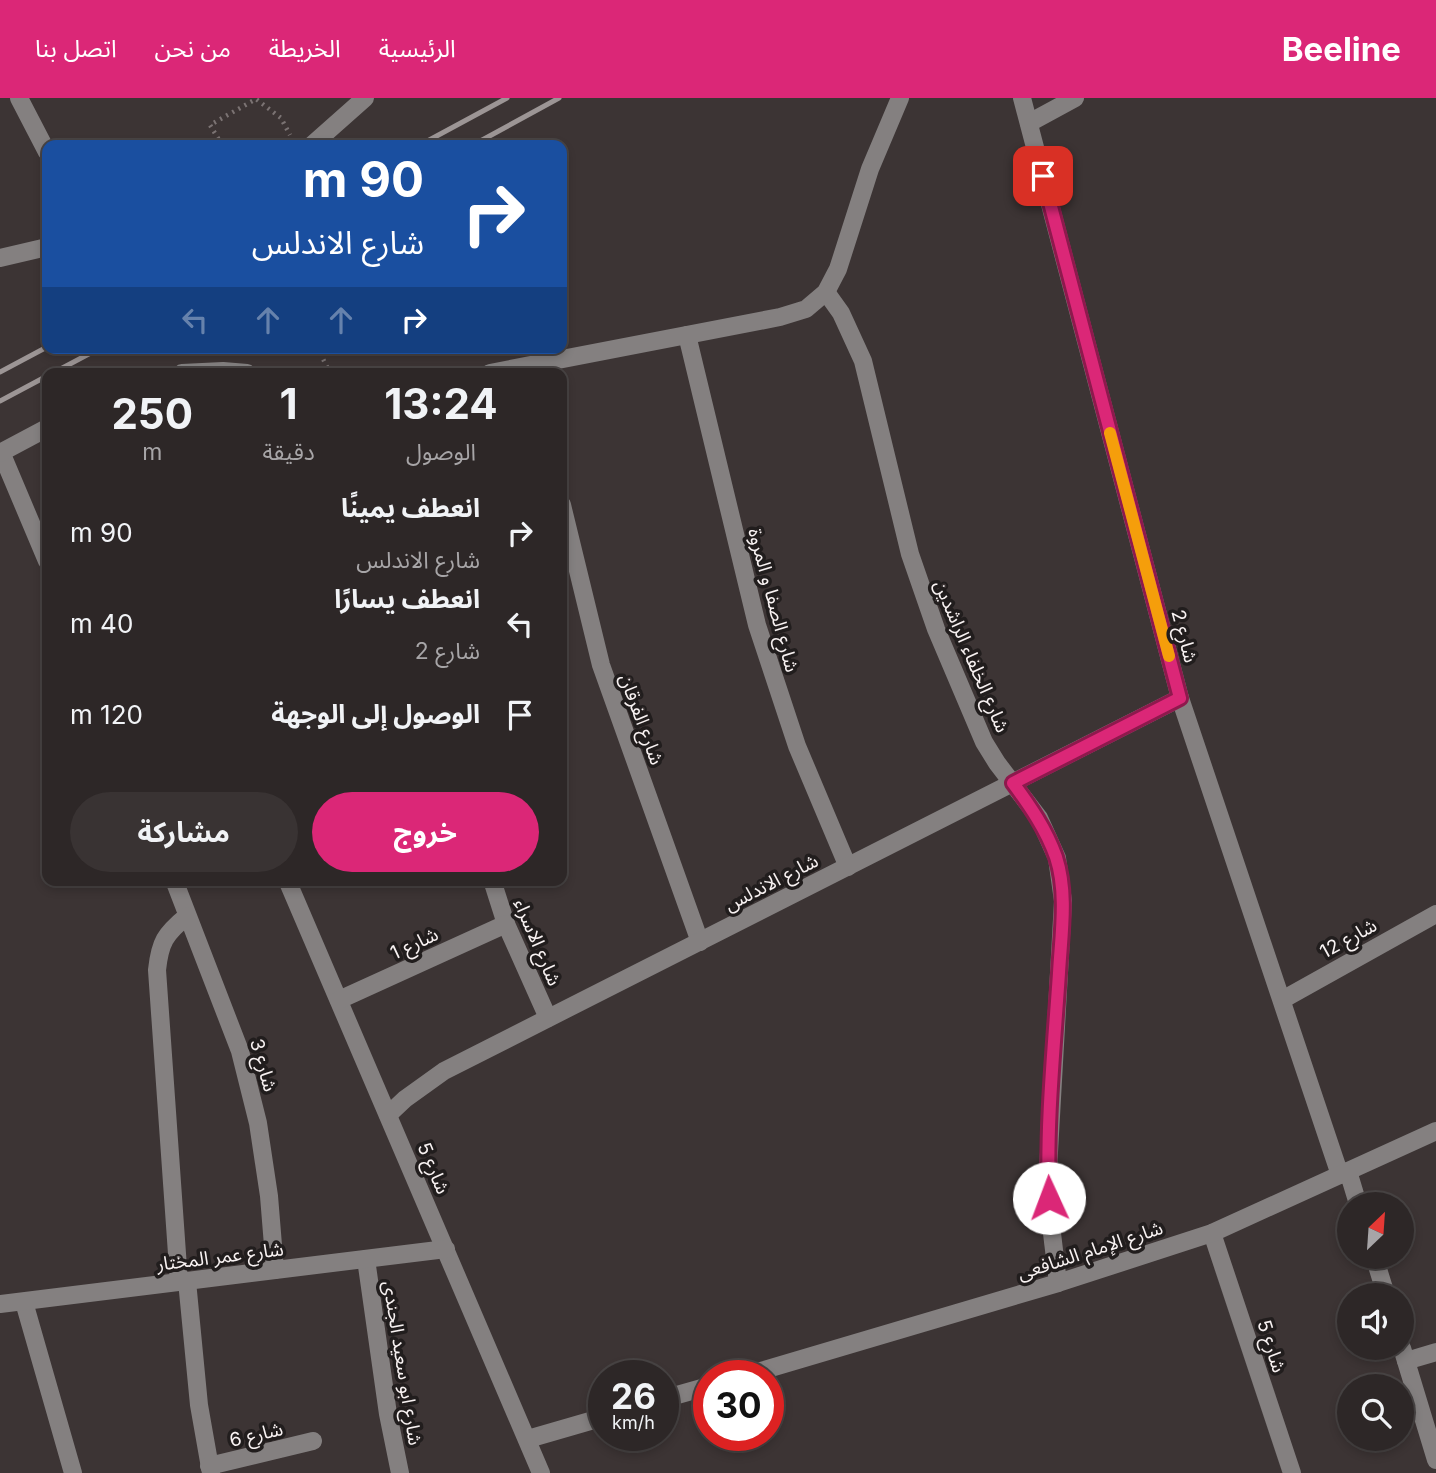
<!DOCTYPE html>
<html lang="ar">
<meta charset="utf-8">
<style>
body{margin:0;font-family:Inter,"Noto Sans Arabic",sans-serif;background:#393333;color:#f1f3f6;direction:rtl;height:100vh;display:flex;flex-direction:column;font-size:26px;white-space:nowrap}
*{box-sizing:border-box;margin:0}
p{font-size:23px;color:#a7a5a7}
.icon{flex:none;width:38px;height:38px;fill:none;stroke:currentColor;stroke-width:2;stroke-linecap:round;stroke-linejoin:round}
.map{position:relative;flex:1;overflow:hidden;direction:ltr}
.drawer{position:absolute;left:42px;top:270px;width:525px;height:518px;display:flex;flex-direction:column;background:#2d2727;border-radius:14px;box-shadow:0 4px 10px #0003,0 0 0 2px #484444;direction:rtl}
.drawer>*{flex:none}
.hud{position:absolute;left:42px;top:42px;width:525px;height:214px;border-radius:14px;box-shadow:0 4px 10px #0003,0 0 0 2px #484444;direction:rtl;background:#1a4fa0;color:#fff;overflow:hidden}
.needle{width:46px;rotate:25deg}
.buttons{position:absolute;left:1337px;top:1094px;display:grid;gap:14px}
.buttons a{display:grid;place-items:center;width:77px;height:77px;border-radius:50%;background:#2d2727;box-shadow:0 4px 10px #0003,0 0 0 2px #484444;font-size:35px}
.speed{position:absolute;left:588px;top:1262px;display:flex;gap:14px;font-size:35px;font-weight:700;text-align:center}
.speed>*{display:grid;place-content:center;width:91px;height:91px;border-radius:50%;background:#2d2727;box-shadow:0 4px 10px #0003,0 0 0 2px #484444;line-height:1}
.speed small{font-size:18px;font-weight:400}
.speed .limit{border:10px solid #d22;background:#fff;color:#111}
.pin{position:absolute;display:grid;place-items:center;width:60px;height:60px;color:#fff;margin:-30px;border-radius:14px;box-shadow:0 4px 10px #0006}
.me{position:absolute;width:77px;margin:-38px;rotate:358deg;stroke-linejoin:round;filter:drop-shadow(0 0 5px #0008)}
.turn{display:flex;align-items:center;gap:24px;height:147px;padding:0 28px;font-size:32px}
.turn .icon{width:91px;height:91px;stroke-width:2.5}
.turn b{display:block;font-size:49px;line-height:60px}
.lanes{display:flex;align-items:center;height:66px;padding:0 28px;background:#0003;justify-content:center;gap:35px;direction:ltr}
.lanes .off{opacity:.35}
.eta{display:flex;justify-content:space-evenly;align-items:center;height:119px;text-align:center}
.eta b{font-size:42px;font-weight:700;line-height:49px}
.cta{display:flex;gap:14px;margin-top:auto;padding:14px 28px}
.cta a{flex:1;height:80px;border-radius:42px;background:#db2777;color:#fff;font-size:28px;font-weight:700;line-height:80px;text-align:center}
.cta a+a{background:#393333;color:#f1f3f6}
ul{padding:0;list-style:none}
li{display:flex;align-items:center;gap:21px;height:91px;padding:0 28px}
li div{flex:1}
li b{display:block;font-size:26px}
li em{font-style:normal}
header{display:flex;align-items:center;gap:42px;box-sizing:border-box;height:98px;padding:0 35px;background:#db2777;color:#fff}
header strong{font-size:33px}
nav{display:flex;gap:38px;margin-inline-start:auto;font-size:24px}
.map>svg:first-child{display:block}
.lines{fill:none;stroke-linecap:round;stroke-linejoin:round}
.path{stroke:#7b7373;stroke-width:4.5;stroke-dasharray:2 5;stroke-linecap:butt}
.minor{stroke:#848080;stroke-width:18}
.rail{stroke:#9c9595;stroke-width:5}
.route-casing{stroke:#8e194d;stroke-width:18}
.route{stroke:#db2777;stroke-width:12}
.slow{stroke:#f59e0b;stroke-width:12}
.labels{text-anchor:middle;stroke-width:7;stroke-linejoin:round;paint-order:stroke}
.street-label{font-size:19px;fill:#f8f2f2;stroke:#211d1d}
</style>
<header>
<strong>Beeline</strong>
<nav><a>الرئيسية</a><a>الخريطة</a><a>من نحن</a><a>اتصل بنا</a></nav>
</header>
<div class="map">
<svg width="1436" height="1375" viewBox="0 0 1436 1375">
<rect width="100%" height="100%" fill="#3c3434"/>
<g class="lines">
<g class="path">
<path d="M 222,47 L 210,27 L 256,1 L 281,20 L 290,37"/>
<path d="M 320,250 L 318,251 L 330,275"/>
</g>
<g class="minor">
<path d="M 19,0 L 47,54"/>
<path d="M 1022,0 L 1180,600 L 1340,1077"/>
<path d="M 1029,25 L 1075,0"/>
<path d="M 312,47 L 365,0"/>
<path d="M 0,160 L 47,149"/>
<path d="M 826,194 L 841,215 L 863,263 L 910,456 L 936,531 L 984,644 L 997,665 L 1039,720 L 1057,760 L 1063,803 L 1048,1072 L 1051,1127 L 1058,1185"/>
<path d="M 687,237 L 757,527 L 797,648 L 848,769"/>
<path d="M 182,275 L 223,273 L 247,275"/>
<path d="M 490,275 L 780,219 L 806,211 L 826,194 L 838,171 L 870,71 L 900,0"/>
<path d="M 1,354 L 47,463"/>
<path d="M 0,355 L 47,330"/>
<path d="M 562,407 L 601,567 L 700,844"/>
<path d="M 174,782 L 240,953 L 258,1025 L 269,1098 L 275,1172"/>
<path d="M 287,782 L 541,1375"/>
<path d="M 492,782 L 506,826 L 548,920"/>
<path d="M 339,902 L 506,826"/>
<path d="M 1282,902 L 1436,816"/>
<path d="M 388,1017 L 405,1001 L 444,973 L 1180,600"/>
<path d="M 1348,1073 L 1358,1106"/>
<path d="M 1212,1135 L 1292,1375"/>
<path d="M 1374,1158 L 1386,1197"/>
<path d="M 366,1161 L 388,1316 L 400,1375"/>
<path d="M 187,1183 L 199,1307 L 211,1375"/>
<path d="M 179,1184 L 157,872 C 160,844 165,836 187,818"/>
<path d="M 24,1204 L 73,1375"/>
<path d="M 0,1206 L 446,1151"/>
<path d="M 1402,1250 L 1436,1362"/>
<path d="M 1406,1263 L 1436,1254"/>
<path d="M 744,1278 L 1058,1185 L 1212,1135 L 1436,1033"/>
<path d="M 663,1301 L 709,1288"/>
<path d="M 528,1341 L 604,1319"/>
<path d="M 209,1368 L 313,1343"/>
</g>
<g class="rail">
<path d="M 420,47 L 507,0"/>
<path d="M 473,47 L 559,0"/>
<path d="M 0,274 L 47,249"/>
<path d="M 53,275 L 100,250"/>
<path d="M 0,303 L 47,278"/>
</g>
</g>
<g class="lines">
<defs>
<path id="route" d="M 1043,78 L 1180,600 L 1013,685 C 1030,708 1046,731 1056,759 C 1068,796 1061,837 1059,875 C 1054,950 1046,1025 1049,1100"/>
</defs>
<use href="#route" class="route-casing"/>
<use href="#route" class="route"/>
<path class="slow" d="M 1110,335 L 1169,558"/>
</g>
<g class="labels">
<g class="street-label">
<text transform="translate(774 502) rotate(75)" y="7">شارع الصفا و المروة</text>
<text transform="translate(1185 538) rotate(75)" y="7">شارع 2</text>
<text transform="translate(972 558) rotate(67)" y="7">شارع الخلفاء الراشدين</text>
<text transform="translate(642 621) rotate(70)" y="7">شارع الفرقان</text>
<text transform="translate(771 784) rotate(-27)" y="7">شارع الاندلس</text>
<text transform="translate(1348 840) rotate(-29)" y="7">شارع 12</text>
<text transform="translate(538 844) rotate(67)" y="7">شارع الاسراء</text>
<text transform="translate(414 845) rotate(-25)" y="7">شارع 1</text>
<text transform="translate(264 967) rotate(74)" y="7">شارع 3</text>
<text transform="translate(434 1070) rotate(67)" y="7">شارع 5</text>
<text transform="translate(1090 1152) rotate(-18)" y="7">شارع الإمام الشافعى</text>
<text transform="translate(220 1158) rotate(-7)" y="7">شارع عمر المختار</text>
<text transform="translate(1272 1248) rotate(72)" y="7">شارع 5</text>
<text transform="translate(403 1265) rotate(81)" y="7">شارع ابو سعيد الجندى</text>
<text transform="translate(256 1336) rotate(-13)" y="7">شارع 6</text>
</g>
</g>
</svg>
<div class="buttons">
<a><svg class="needle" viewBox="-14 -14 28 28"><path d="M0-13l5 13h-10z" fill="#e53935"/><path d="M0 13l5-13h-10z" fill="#a7a5a7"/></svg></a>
<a><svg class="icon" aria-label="sound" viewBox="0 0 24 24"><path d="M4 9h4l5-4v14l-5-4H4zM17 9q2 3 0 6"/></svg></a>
<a><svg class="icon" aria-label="search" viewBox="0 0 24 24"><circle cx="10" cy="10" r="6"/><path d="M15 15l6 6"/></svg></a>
</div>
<div class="speed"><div>26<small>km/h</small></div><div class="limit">30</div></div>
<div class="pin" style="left:1043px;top:78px;background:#d93025"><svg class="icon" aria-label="arrive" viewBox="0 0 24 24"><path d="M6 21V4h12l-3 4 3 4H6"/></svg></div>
<svg class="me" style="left:1049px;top:1100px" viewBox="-20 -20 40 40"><circle r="19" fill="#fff"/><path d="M0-13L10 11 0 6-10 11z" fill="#db2777"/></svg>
<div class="hud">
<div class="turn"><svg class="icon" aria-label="right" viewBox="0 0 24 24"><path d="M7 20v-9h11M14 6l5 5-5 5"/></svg><div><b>90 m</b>شارع الاندلس</div></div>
<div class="lanes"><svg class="icon off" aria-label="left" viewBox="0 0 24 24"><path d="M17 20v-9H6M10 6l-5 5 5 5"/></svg><svg class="icon off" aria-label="ahead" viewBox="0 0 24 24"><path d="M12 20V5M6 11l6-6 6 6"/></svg><svg class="icon off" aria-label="ahead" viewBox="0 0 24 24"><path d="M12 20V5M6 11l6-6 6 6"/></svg><svg class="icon" aria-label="right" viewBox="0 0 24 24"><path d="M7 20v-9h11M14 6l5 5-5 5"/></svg></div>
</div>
<section class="drawer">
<div class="eta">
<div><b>13:24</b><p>الوصول</p></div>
<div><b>1</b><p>دقيقة</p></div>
<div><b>250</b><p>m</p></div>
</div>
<ul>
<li><svg class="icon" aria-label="right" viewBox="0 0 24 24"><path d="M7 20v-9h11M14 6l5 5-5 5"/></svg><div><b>انعطف يمينًا</b><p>شارع الاندلس</p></div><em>90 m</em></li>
<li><svg class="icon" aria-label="left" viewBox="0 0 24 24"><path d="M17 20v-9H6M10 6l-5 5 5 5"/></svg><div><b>انعطف يسارًا</b><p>شارع 2</p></div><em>40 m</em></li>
<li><svg class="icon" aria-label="arrive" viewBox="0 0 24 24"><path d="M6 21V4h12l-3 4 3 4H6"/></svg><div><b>الوصول إلى الوجهة</b></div><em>120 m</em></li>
</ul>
<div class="cta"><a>خروج</a><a>مشاركة</a></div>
</section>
</div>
